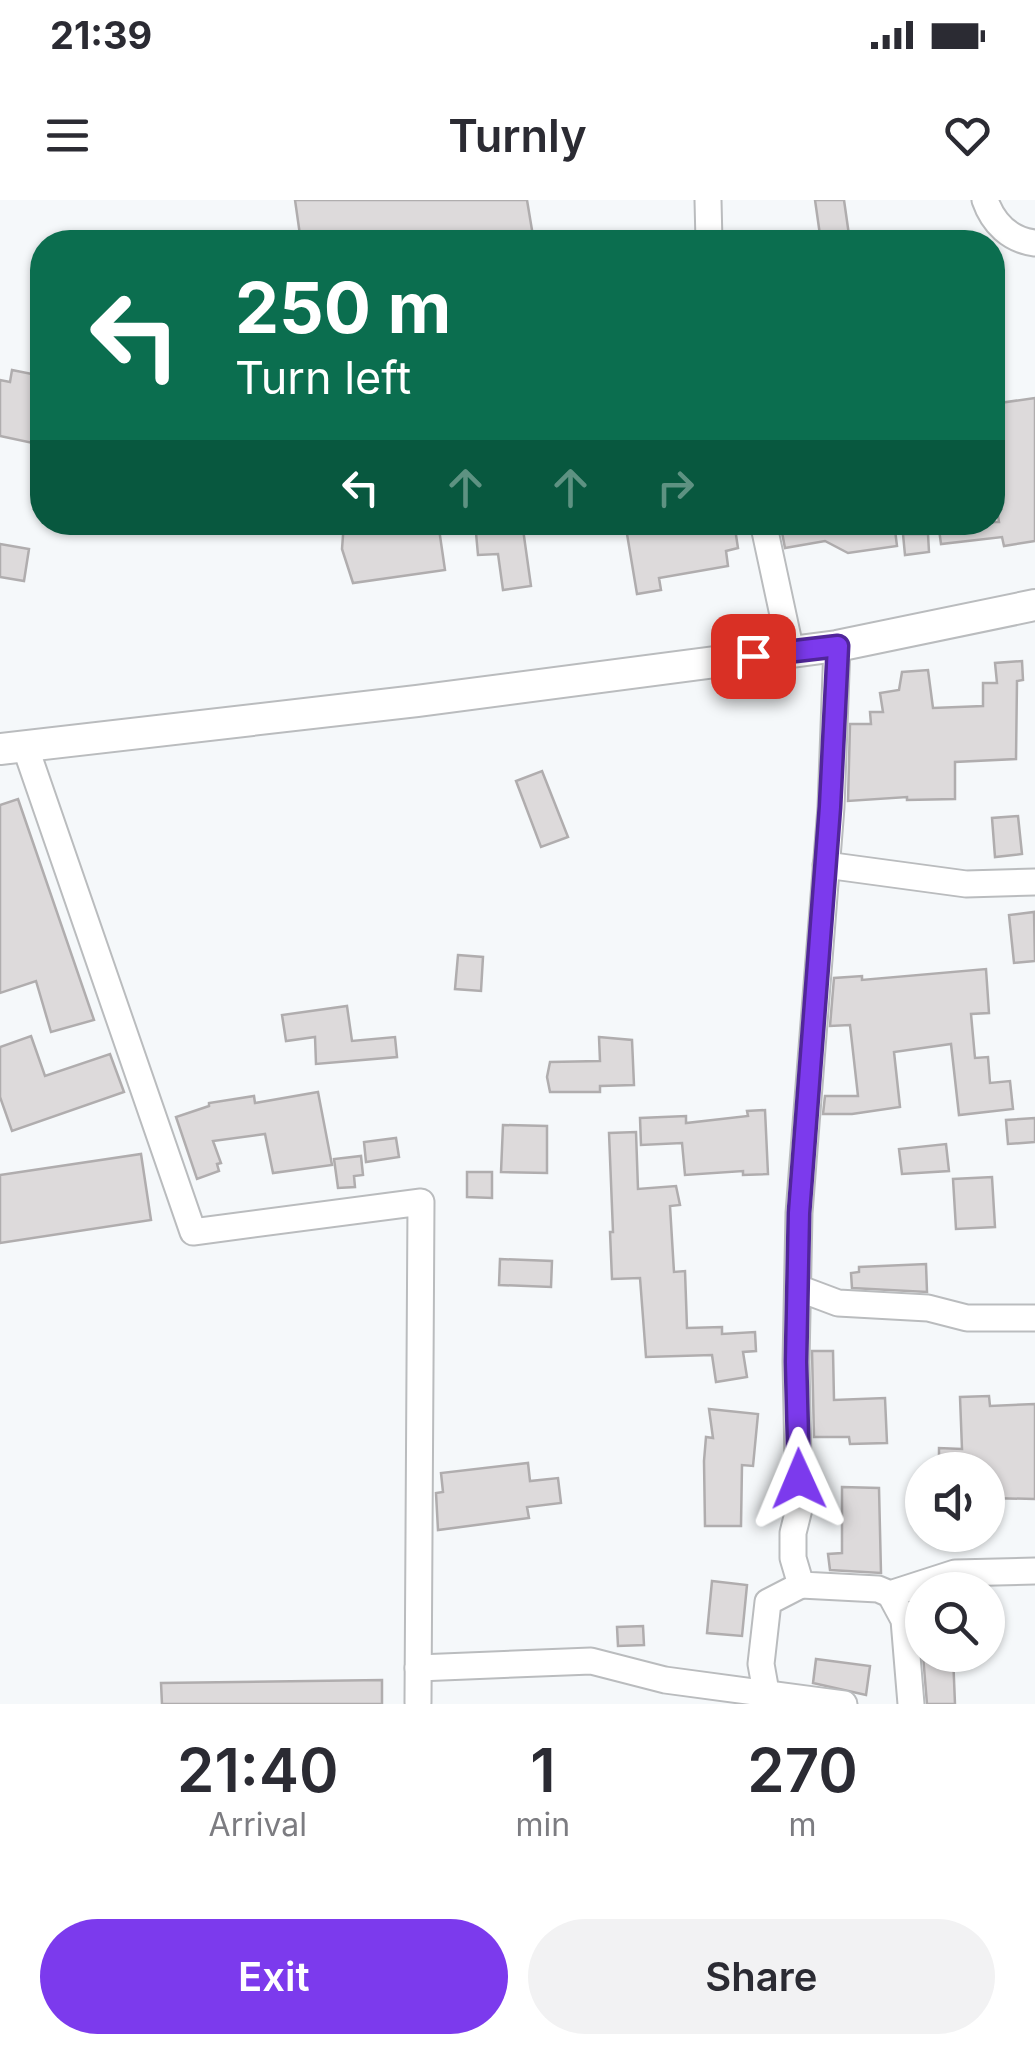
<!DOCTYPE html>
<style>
body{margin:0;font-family:Inter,sans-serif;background:#f2f2f3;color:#2b2b33;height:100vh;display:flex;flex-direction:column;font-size:38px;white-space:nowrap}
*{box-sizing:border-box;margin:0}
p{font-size:32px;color:#7c7c81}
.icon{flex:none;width:55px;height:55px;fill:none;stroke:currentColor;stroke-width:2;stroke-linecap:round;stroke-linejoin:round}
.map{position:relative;height:1504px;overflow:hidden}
.panel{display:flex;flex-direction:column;background:#fff;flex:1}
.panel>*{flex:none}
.top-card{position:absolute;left:30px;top:30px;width:975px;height:305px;border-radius:40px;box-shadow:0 2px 8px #0004;background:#0b6e4f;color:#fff;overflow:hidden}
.fabs{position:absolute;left:905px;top:1252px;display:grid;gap:20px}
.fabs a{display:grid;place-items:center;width:100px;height:100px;border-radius:50%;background:#fff;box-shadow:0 2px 8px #0004;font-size:50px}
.pin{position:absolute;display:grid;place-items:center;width:85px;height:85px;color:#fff;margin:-42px;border-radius:20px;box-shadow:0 5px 15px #0006}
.me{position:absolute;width:110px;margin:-55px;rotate:359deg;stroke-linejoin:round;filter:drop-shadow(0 0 8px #0008)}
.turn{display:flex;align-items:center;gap:35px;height:210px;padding:0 40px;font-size:45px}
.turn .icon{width:130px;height:130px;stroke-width:2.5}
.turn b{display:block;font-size:70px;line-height:85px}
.lanes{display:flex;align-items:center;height:95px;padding:0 40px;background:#0003;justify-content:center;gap:50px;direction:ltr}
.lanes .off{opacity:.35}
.eta{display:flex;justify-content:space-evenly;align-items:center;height:170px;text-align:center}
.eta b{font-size:60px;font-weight:600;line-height:70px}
.button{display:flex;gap:20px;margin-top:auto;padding:20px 40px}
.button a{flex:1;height:115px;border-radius:60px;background:#7c3aed;color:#fff;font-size:40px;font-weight:600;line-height:115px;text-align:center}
.button a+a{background:#f2f2f3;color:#2b2b33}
.status{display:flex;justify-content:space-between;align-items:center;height:70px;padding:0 50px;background:#fff;direction:ltr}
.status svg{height:28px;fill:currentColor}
header{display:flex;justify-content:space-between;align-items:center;height:130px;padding:0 40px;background:#fff;font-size:45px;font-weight:600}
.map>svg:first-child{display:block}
.building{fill:#dddadb;stroke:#b0adae;stroke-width:2.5}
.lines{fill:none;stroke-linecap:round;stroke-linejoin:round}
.minor-casing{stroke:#babcbe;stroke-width:29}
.tertiary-casing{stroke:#babcbe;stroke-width:34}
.minor{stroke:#fff;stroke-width:25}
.tertiary{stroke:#fff;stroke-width:30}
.route-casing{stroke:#51269a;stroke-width:25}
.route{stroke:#7c3aed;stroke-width:18}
</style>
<div class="status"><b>21:39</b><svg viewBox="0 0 49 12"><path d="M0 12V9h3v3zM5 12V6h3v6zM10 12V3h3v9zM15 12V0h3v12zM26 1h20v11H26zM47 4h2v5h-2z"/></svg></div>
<header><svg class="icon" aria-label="menu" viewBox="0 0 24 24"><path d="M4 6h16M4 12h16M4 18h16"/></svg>Turnly<svg class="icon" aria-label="heart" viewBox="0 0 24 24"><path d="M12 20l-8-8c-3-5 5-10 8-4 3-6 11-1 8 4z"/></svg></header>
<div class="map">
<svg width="1035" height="1504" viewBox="0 0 1035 1504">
<rect width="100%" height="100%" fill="#f5f8fa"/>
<g class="building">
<path d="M 295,0 L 527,0 L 534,42 L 301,42 Z"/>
<path d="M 815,0 L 844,0 L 850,42 L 821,42 Z"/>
<path d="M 12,170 L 42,176 L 42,245 L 0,236 L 0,180 L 10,182 Z"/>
<path d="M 1035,198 L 1035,341 L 1004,346 L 1002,337 L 941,344 L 938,322 L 999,322 L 992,277 L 992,204 Z"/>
<path d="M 344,322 L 438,322 L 445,370 L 353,383 L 342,349 Z"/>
<path d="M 475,322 L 522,322 L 531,386 L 503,390 L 498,354 L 478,355 Z"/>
<path d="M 659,322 L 734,322 L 738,348 L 726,351 L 728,366 L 659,378 L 661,390 L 637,394 L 626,328 Z"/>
<path d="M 780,322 L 894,322 L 897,346 L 848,353 L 825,341 L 785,348 Z"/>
<path d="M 903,334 L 928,334 L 929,352 L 905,355 Z"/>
<path d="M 0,344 L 29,349 L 24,381 L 0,377 Z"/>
<path d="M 1022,461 L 1023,480 L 1017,481 L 1016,559 L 955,562 L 955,599 L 907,600 L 907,597 L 848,601 L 850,524 L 871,524 L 870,512 L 883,512 L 880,493 L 899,490 L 902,472 L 928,470 L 933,508 L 983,506 L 983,483 L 997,483 L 995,463 Z"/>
<path d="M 542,571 L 568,637 L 541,647 L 516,581 Z"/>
<path d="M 18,599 L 94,820 L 51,832 L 36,781 L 0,793 L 0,605 Z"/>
<path d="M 1018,616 L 1022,654 L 995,657 L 992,618 Z"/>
<path d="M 1034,712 L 1035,761 L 1014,763 L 1009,715 Z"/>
<path d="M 458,755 L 483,757 L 481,791 L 455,789 Z"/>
<path d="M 986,769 L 989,813 L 971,814 L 975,858 L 988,857 L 990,883 L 1010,881 L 1013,909 L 959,915 L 951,844 L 894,852 L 900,907 L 852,914 L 823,914 L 825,896 L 858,896 L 850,825 L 830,826 L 834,778 L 862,776 L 862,780 Z"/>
<path d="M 347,806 L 352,841 L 395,837 L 397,857 L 316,864 L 315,837 L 286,841 L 282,815 Z"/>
<path d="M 31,836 L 45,876 L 110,854 L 124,892 L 12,931 L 0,897 L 0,847 Z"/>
<path d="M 599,837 L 632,840 L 634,885 L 600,886 L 600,892 L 550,892 L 547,877 L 550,862 L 600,861 Z"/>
<path d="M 318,892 L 332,965 L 273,973 L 265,934 L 213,941 L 221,963 L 217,964 L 219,971 L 197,979 L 176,917 L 209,906 L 209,903 L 254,896 L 255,903 Z"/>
<path d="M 765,910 L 768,974 L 743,975 L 743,971 L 685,975 L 682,943 L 641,945 L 640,918 L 686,916 L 686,923 L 748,916 L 747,911 Z"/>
<path d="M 1035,918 L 1035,942 L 1008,944 L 1006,920 Z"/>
<path d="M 503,925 L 547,926 L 547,973 L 501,972 Z"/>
<path d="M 636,932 L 638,989 L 676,986 L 680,1005 L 670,1006 L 674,1072 L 685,1071 L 687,1128 L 722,1127 L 722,1134 L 755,1132 L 756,1151 L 743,1152 L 747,1177 L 716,1182 L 712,1155 L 646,1157 L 640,1078 L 612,1079 L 610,1032 L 613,1032 L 609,933 Z"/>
<path d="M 396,938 L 399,957 L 366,962 L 364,942 Z"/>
<path d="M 946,944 L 949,971 L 902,974 L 899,949 Z"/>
<path d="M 141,954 L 151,1020 L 0,1043 L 0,975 Z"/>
<path d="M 361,956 L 363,975 L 354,976 L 355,987 L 338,988 L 334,959 Z"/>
<path d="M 467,972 L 492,972 L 492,998 L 467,997 Z"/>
<path d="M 992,977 L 995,1027 L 956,1029 L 953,979 Z"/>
<path d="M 500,1059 L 552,1061 L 551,1087 L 499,1085 Z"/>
<path d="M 926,1064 L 927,1092 L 852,1088 L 851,1073 L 859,1072 L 859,1067 Z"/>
<path d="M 812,1151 L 833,1151 L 834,1200 L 885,1198 L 887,1243 L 850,1244 L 849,1237 L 814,1237 Z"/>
<path d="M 989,1196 L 990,1206 L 1035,1204 L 1035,1299 L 988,1298 L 988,1270 L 939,1270 L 939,1248 L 962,1249 L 960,1197 Z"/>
<path d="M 709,1209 L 758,1214 L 753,1266 L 742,1265 L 741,1326 L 705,1326 L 704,1261 L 706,1237 L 713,1238 Z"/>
<path d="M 528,1263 L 530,1281 L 558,1278 L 561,1303 L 527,1307 L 529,1318 L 438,1330 L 436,1293 L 443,1292 L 441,1273 Z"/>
<path d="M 842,1287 L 879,1288 L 881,1373 L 830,1370 L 828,1354 L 842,1353 Z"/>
<path d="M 712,1381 L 747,1385 L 742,1436 L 707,1433 Z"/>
<path d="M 643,1426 L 644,1445 L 618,1446 L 617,1427 Z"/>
<path d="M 923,1455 L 953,1455 L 955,1504 L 927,1504 Z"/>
<path d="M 816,1459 L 870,1466 L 866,1495 L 813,1483 Z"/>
<path d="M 382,1480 L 382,1504 L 162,1504 L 161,1483 Z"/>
</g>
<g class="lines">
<defs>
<g id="minor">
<path d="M 708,0 L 709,42"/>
<path d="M 985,0 C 993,23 1010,40 1035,43"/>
<path d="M 763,322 L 791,452"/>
<path d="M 837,446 L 831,607 L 799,1013 L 796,1162 L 799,1309 L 793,1333 L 793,1358 L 801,1385 L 878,1389 L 890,1394 L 955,1373 L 1035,1371"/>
<path d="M 25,546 L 193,1032 L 421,1002 L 418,1502"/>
<path d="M 826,665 L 966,684 L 1035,682"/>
<path d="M 798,1088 L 838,1103 L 928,1108 L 967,1118 L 1035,1118"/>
<path d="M 890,1394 L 904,1420 L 911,1504"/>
<path d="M 418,1468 L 591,1461 L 665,1480 L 844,1504"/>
<path d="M 766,1492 L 761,1464 L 768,1402 L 801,1385"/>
</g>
<path id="tertiary" d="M 0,549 L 417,501 L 837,446 L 1035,405"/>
</defs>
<use href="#minor" class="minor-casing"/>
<use href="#tertiary" class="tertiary-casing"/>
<use href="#minor" class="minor"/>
<use href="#tertiary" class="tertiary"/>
</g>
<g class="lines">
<defs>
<path id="route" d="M 753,456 L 838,446 L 830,607 L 799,1013 L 796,1162 L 799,1279"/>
</defs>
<use href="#route" class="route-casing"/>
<use href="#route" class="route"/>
</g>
</svg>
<div class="fabs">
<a><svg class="icon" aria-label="sound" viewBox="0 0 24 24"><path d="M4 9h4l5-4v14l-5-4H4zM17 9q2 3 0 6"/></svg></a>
<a><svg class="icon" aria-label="search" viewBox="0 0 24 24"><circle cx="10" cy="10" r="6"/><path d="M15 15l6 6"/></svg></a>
</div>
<div class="pin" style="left:753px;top:456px;background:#d93025"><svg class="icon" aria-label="arrive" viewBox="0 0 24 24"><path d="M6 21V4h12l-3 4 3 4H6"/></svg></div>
<svg class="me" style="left:799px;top:1279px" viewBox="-20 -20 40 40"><path d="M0-17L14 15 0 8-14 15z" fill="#7c3aed" stroke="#fff" stroke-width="4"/></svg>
<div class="top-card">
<div class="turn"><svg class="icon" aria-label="left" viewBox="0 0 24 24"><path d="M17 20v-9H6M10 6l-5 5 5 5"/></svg><div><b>250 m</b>Turn left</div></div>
<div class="lanes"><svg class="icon" aria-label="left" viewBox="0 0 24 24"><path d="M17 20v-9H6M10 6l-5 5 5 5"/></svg><svg class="icon off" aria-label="ahead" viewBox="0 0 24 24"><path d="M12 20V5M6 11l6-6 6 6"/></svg><svg class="icon off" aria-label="ahead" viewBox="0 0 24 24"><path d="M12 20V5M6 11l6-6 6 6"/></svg><svg class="icon off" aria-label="right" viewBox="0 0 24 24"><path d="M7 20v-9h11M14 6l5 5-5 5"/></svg></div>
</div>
</div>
<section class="panel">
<div class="eta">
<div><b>21:40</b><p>Arrival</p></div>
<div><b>1</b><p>min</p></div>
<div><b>270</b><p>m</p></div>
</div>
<div class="button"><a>Exit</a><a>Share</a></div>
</section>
